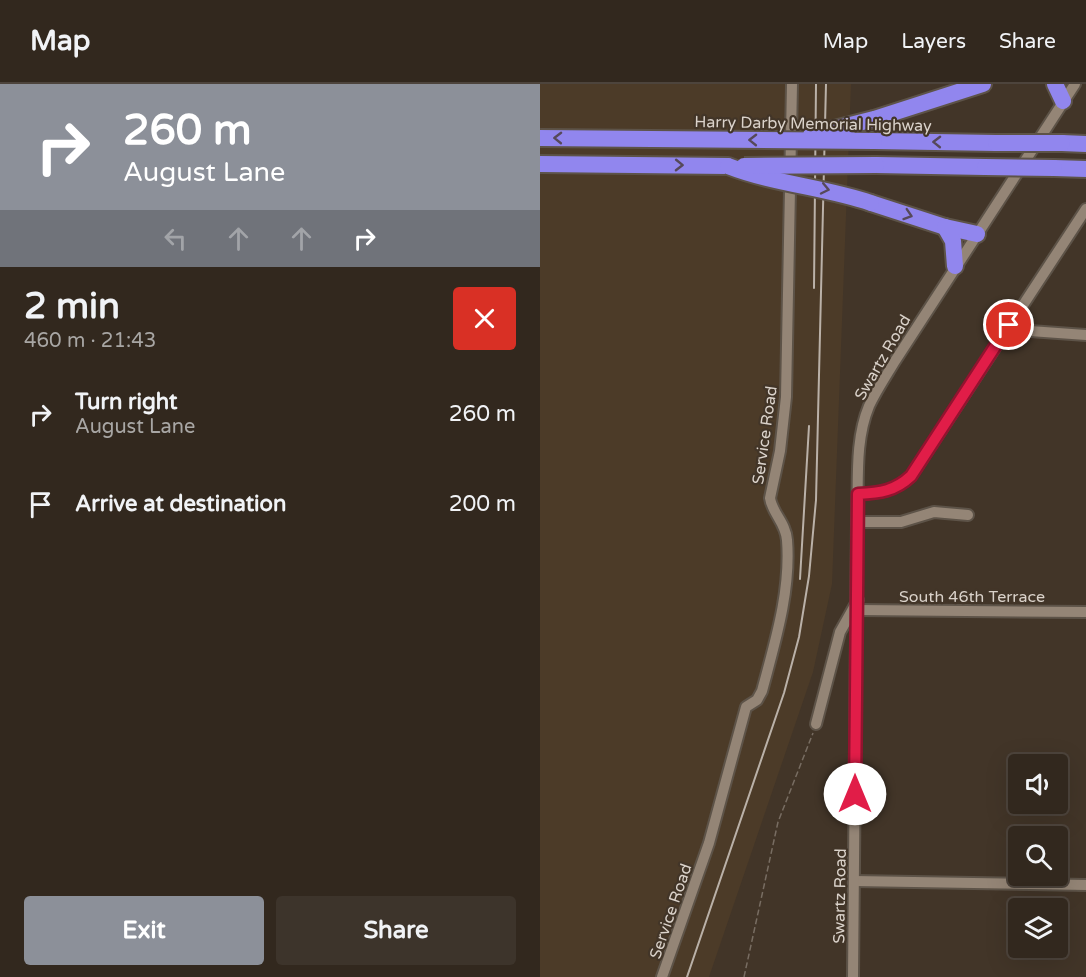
<!DOCTYPE html>
<meta charset="utf-8">
<style>
body{margin:0;font-family:"Varela Round",sans-serif;background:#3d342b;color:#f1f3f6;height:100vh;display:flex;flex-direction:column;font-size:22px;white-space:nowrap}
*{box-sizing:border-box;margin:0}
p{font-size:20px;color:#a8a6a4}
.icon{flex:none;width:33px;height:33px;fill:none;stroke:currentColor;stroke-width:2;stroke-linecap:round;stroke-linejoin:round}
.map{position:relative;flex:1;overflow:hidden}
.drawer{display:flex;flex-direction:column;background:#32281e;width:540px}
.drawer>*{flex:none}
.banner{background:#8c9099;color:#fff;overflow:hidden}
.tools{position:absolute;left:468px;top:670px;display:grid;gap:12px}
.tools a{display:grid;place-items:center;width:60px;height:60px;border-radius:6px;background:#32281e;box-shadow:0 6px 24px #0002,0 0 0 2px #4d443c;font-size:30px}
.pin{position:absolute;display:grid;place-items:center;width:51px;height:51px;color:#fff;margin:-26px;border:3px solid #fff;border-radius:50%;box-shadow:0 2px 6px #0007}
.me{position:absolute;width:66px;margin:-33px;rotate:0deg;stroke-linejoin:round;filter:drop-shadow(0 0 4px #0008)}
.turn{display:flex;align-items:center;gap:21px;height:126px;padding:0 24px;font-size:27px}
.turn .icon{width:78px;height:78px;stroke-width:2.5}
.turn b{display:block;font-size:42px;line-height:51px}
.lanes{display:flex;align-items:center;height:57px;padding:0 24px;background:#0003;justify-content:center;gap:30px;direction:ltr}
.lanes .off{opacity:.35}
.round{display:grid;place-items:center;flex:none;width:63px;height:63px;border-radius:6px;background:#3d342b}
.overview{display:flex;align-items:center;justify-content:space-between;height:102px;padding:0 24px}
h1{font-size:36px;font-weight:800;line-height:45px}
.primary-button{display:flex;gap:12px;margin-top:auto;padding:12px 24px}
.primary-button a{flex:1;height:69px;border-radius:6px;background:#8c9099;color:#fff;font-size:24px;font-weight:800;line-height:69px;text-align:center}
.primary-button a+a{background:#3d342b;color:#f1f3f6}
ul{padding:0;list-style:none}
li{display:flex;align-items:center;gap:18px;height:90px;padding:0 24px}
li div{flex:1}
li b{display:block;font-size:22px}
li em{font-style:normal}
header{display:flex;align-items:center;gap:36px;box-sizing:border-box;height:84px;padding:0 30px;background:#32281e;border-bottom:2px solid #4d443c}
header strong{font-size:28px}
nav{display:flex;gap:33px;margin-inline-start:auto;font-size:21px}
main{display:flex;flex:1;min-height:0}
.map>svg:first-child{display:block}
.built{fill:#4c3b28}
.lines{fill:none;stroke-linecap:round;stroke-linejoin:round}
.minor-casing{stroke:#5d5348;stroke-width:14}
.highway-casing{stroke:#5d5348;stroke-width:20}
.path{stroke:#786d62;stroke-width:1.5;stroke-dasharray:6 3;stroke-linecap:butt}
.minor{stroke:#948576;stroke-width:10}
.highway{stroke:#9186ee;stroke-width:16}
.rail{stroke:#bab1a8;stroke-width:2}
.highway-bridge-casing{stroke:#5d5348;stroke-width:20;stroke-linecap:butt}
.highway-bridge{stroke:#9186ee;stroke-width:16}
.oneway{stroke:#56495a}
.route-casing{stroke:#92132f;stroke-width:15}
.route{stroke:#e11d48;stroke-width:10}
.labels{text-anchor:middle;stroke-width:4.5;stroke-linejoin:round;paint-order:stroke}
.street-label{font-size:16px;fill:#dad2ca;stroke:#423528}
</style>
<header>
<strong>Map</strong>
<nav><a>Map</a><a>Layers</a><a>Share</a></nav>
</header>
<main>
<section class="drawer">
<div class="banner">
<div class="turn"><svg class="icon" aria-label="right" viewBox="0 0 24 24"><path d="M7 20v-9h11M14 6l5 5-5 5"/></svg><div><b>260 m</b>August Lane</div></div>
<div class="lanes"><svg class="icon off" aria-label="left" viewBox="0 0 24 24"><path d="M17 20v-9H6M10 6l-5 5 5 5"/></svg><svg class="icon off" aria-label="ahead" viewBox="0 0 24 24"><path d="M12 20V5M6 11l6-6 6 6"/></svg><svg class="icon off" aria-label="ahead" viewBox="0 0 24 24"><path d="M12 20V5M6 11l6-6 6 6"/></svg><svg class="icon" aria-label="right" viewBox="0 0 24 24"><path d="M7 20v-9h11M14 6l5 5-5 5"/></svg></div>
</div>
<div class="overview"><div><h1>2 min</h1><p>460 m · 21:43</p></div><a class="round" style="background:#d93025;color:#fff"><svg class="icon" aria-label="close" viewBox="0 0 24 24"><path d="M6 6l12 12M18 6L6 18"/></svg></a></div>
<ul>
<li><svg class="icon" aria-label="right" viewBox="0 0 24 24"><path d="M7 20v-9h11M14 6l5 5-5 5"/></svg><div><b>Turn right</b><p>August Lane</p></div><em>260 m</em></li>
<li><svg class="icon" aria-label="arrive" viewBox="0 0 24 24"><path d="M6 21V4h12l-3 4 3 4H6"/></svg><div><b>Arrive at destination</b></div><em>200 m</em></li>
</ul>
<div class="primary-button"><a>Exit</a><a>Share</a></div>
</section>
<div class="map">
<svg width="546" height="893" viewBox="0 0 546 893">
<rect width="100%" height="100%" fill="#423528"/>
<path class="built" d="M 0,0 L 311,0 L 292,500 L 273,588 L 169,893 L 0,893 Z"/>
<g class="lines">
<defs>
<g id="minor">
<path d="M 469,241 L 490,247 L 546,251"/>
<path d="M 318,410 C 340,409 355,407 371,392 L 546,125"/>
<path d="M 317,438 L 361,438 L 394,428 L 428,431"/>
<path d="M 318,526 L 546,528"/>
<path d="M 276,640 L 300,548 L 318,516"/>
<path d="M 314,797 L 546,801"/>
<path d="M 122,893 L 169,759 L 206,623 L 217,616 L 222,607 C 235,558 251,507 247,456 C 246,439 232,429 230,414 L 240,367 L 246,313 L 252,0"/>
<path d="M 313,893 L 317,438 C 319,400 314,358 329,322 C 336,307 346,292 355,277 L 535,0"/>
</g>
<g id="highway">
<path d="M 515,0 L 523,17"/>
<path d="M 334,35 L 443,0"/>
<path d="M 334,57 L 456,59"/>
<path d="M 522,59 L 546,60"/>
<path d="M 0,80 L 188,82"/>
<path d="M 336,81 L 445,83"/>
<path d="M 514,84 L 546,85"/>
<path d="M 331,119 L 405,143 L 437,150"/>
<path d="M 405,143 L 413,157 L 415,182"/>
</g>
</defs>
<use href="#minor" class="minor-casing"/>
<use href="#highway" class="highway-casing"/>
<path class="path" d="M 204,893 L 238,738 L 273,649"/>
<use href="#minor" class="minor"/>
<use href="#highway" class="highway"/>
<g class="rail">
<path d="M 274,204 L 276,0"/>
<path d="M 260,495 L 269,342"/>
<path d="M 147,893 L 244,609 L 259,553 L 269,492 L 276,416 L 286,0"/>
</g>
<defs>
<g id="highway-bridge">
<path d="M 271,51 L 334,35"/>
<path d="M 0,54 L 334,57"/>
<path d="M 456,59 L 522,59"/>
<path d="M 188,82 C 234,100 285,103 331,119"/>
<path d="M 204,82 L 336,81"/>
<path d="M 445,83 L 514,84"/>
</g>
</defs>
<use href="#highway-bridge" class="highway-bridge-casing"/>
<use href="#highway-bridge" class="highway-bridge"/>
</g>
<defs><path id="oneway-chevron" d="M-2-3.5L2.5 0L-2 3.5" fill="none" stroke-width="1.6" stroke-linecap="round" stroke-linejoin="round" transform="scale(1.5)"/></defs>
<g class="oneway">
<use href="#oneway-chevron" transform="translate(18 54) rotate(-179)"/>
<use href="#oneway-chevron" transform="translate(213 56) rotate(-179)"/>
<use href="#oneway-chevron" transform="translate(397 58) rotate(-179)"/>
<use href="#oneway-chevron" transform="translate(139 81) rotate(1)"/>
<use href="#oneway-chevron" transform="translate(285 105) rotate(12)"/>
<use href="#oneway-chevron" transform="translate(368 131) rotate(18)"/>
</g>
<g class="lines">
<defs>
<path id="route" d="M 315,710 L 318,410 C 340,409 355,407 371,392 L 469,241"/>
</defs>
<use href="#route" class="route-casing"/>
<use href="#route" class="route"/>
</g>
<g class="labels">
<g class="street-label">
<text transform="translate(273 39) rotate(1)" y="6">Harry Darby Memorial Highway</text>
<text transform="translate(342 273) rotate(-60)" y="6">Swartz Road</text>
<text transform="translate(224 351) rotate(-82)" y="6">Service Road</text>
<text x="432" y="518">South 46th Terrace</text>
<text transform="translate(299 812) rotate(-89)" y="6">Swartz Road</text>
<text transform="translate(130 827) rotate(-71)" y="6">Service Road</text>
</g>
</g>
</svg>
<div class="tools">
<a><svg class="icon" aria-label="sound" viewBox="0 0 24 24"><path d="M4 9h4l5-4v14l-5-4H4zM17 9q2 3 0 6"/></svg></a>
<a><svg class="icon" aria-label="search" viewBox="0 0 24 24"><circle cx="10" cy="10" r="6"/><path d="M15 15l6 6"/></svg></a>
<a><svg class="icon" aria-label="layers" viewBox="0 0 24 24"><path d="M12 4l9 5-9 5-9-5zM3 14l9 5 9-5"/></svg></a>
</div>
<div class="pin" style="left:469px;top:241px;background:#d93025"><svg class="icon" aria-label="arrive" viewBox="0 0 24 24"><path d="M6 21V4h12l-3 4 3 4H6"/></svg></div>
<svg class="me" style="left:315px;top:710px" viewBox="-20 -20 40 40"><circle r="19" fill="#fff"/><path d="M0-13L10 11 0 6-10 11z" fill="#e11d48"/></svg>
</div>
</main>
